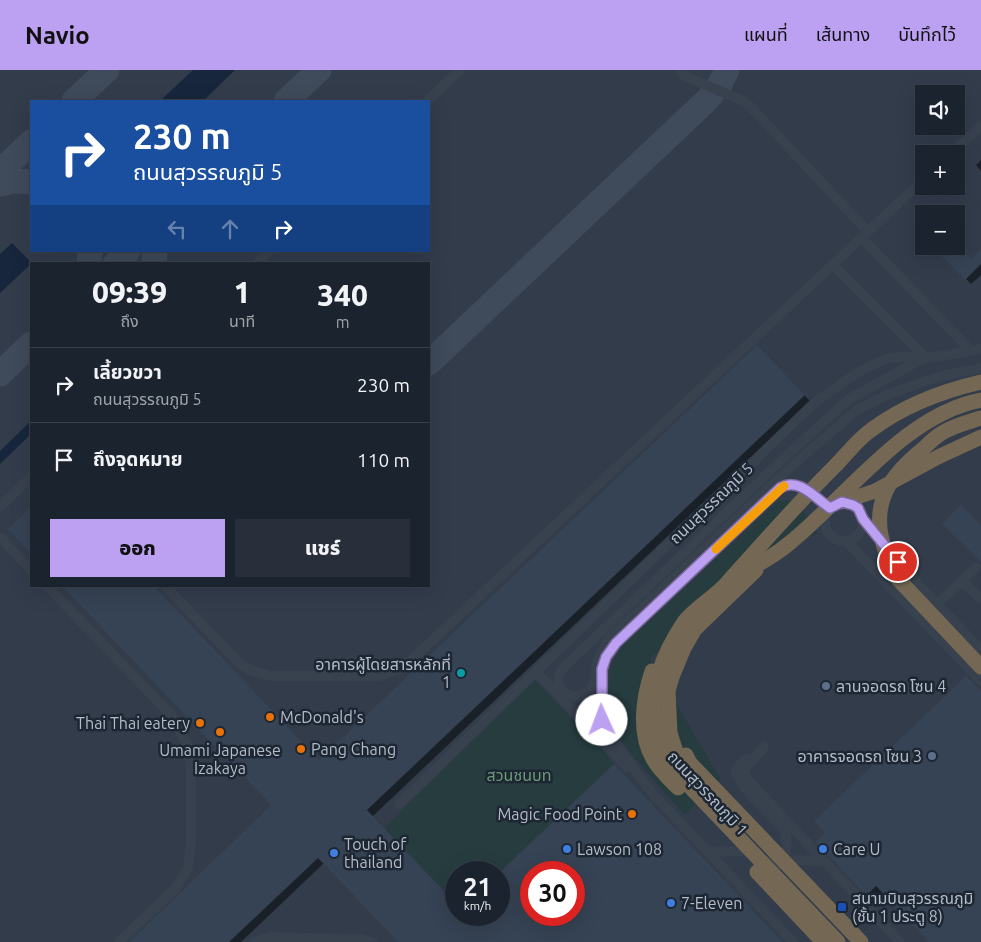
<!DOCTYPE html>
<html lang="th">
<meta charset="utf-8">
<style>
body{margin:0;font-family:Ubuntu,"Noto Sans Thai",sans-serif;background:#282f3a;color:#f1f3f6;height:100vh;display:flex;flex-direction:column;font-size:19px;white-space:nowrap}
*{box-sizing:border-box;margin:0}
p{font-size:16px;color:#a0a4aa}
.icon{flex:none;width:28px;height:28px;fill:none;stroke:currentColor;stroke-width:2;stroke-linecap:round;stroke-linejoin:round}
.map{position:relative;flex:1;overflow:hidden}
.side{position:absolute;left:30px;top:192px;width:400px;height:325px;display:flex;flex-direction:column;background:#1b232e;border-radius:0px;box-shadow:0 5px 20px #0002,0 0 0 1px #39404a}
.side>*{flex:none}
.guide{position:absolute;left:30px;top:30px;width:400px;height:152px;border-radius:0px;box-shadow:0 5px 20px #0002,0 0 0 1px #39404a;background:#1a4fa0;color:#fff;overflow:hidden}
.controls{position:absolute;left:915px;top:15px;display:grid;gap:10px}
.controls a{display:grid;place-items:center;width:50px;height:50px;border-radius:0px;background:#1b232e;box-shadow:0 5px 20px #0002,0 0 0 1px #39404a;font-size:25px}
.speed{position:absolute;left:445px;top:791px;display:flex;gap:10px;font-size:25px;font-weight:700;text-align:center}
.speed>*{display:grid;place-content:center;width:65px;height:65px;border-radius:50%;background:#1b232e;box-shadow:0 5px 20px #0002,0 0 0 1px #39404a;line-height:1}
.speed small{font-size:12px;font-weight:400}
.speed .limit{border:8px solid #d22;background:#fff;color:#111}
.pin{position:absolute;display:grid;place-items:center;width:42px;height:42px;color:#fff;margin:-21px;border:2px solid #fff;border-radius:50%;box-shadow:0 1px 5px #0007}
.me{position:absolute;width:55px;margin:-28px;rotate:358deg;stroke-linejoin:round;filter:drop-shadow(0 0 4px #0008)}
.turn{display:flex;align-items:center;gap:18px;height:105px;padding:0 20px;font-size:22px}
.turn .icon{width:65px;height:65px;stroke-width:2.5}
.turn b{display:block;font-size:35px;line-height:42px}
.lanes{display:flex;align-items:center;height:48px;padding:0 20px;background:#0003;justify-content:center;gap:25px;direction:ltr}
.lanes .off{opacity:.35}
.eta{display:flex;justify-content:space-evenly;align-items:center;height:85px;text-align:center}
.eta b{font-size:30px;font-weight:800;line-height:35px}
.button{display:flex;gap:10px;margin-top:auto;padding:10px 20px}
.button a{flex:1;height:58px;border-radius:0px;background:#bca0f2;color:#111;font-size:20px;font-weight:800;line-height:58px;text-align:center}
.button a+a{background:#282f3a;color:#f1f3f6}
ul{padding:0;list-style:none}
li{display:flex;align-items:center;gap:15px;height:75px;padding:0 20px;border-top:1px solid #39404a}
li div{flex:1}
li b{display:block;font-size:19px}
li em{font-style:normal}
header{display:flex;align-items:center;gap:30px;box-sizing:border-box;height:70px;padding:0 25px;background:#bca0f2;color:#111}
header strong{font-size:24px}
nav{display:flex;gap:28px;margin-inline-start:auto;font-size:18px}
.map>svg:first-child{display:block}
.airport{fill:#323c4b;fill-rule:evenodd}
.green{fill:#263c3f}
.water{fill:#17263c}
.shadow{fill:#0007;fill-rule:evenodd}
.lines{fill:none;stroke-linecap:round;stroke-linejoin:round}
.taxiway{stroke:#3f4a5a;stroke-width:25}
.building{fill:#364354;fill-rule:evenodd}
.minor{stroke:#38414e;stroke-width:10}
.highway{stroke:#746855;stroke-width:15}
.route-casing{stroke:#7a689d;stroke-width:12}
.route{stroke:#bca0f2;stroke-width:9}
.slow{stroke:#f59e0b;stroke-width:9}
.culture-dot{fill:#0f9aa8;stroke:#1d2633;stroke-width:2}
.service-dot{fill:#5c6f8a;stroke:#1d2633;stroke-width:2}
.food-dot{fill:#e8710a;stroke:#1d2633;stroke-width:2}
.shop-dot{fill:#3f7fe0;stroke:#1d2633;stroke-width:2}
.transit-dot{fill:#1a4fb4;stroke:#1d2633;stroke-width:2}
.labels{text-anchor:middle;stroke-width:5;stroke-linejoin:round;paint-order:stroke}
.street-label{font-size:16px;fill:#b4bcc9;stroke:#1d2633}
.poi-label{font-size:16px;fill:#b4bcc9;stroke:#1d2633;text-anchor:start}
.park-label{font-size:16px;fill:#6b9a76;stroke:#1d2633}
</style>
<header>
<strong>Navio</strong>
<nav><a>แผนที่</a><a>เส้นทาง</a><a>บันทึกไว้</a></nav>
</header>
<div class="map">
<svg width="981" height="872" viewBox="0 0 981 872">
<rect width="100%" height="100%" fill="#242f3e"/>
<path class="airport" d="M 0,0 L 981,0 L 981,872 L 0,872 ZM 924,24 L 956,24 L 956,56 L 924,56 ZM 31,31 L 429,31 L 429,181 L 31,181 ZM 924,84 L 956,84 L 956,116 L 924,116 ZM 924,144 L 956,144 L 956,176 L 924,176 ZM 31,194 L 429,194 L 429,516 L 31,516 ZM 456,802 L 499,802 L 499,845 L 456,845 ZM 531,802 L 574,802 L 574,845 L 531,845 Z"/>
<g class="green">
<path d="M 788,430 L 804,442 L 818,464 L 791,465 L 650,588 L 720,709 L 685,745 C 668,725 613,669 609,646 C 608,637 608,625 609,615 C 609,598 613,586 625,573 L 778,431 Z"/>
<path d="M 535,610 L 607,685 L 614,694 L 499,803 L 456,802 L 456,834 L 384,758 Z"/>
</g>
<g class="water">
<path d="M 193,0 L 235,0 L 203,31 L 160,31 Z"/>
<path d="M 12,173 L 32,193 L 0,223 L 0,184 Z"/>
<path d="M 31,351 L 31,364 L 0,394 L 0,381 Z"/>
</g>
<g class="shadow">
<path d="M 981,90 L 981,101 L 976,95 Z"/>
<path d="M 934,176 L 971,191 L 981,181 L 981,205 L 971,214 Z"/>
<path d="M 757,277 L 810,331 L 372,747 L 456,835 L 456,845 L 499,845 L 499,805 L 614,696 L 782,872 L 399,872 L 324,793 L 241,872 L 130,872 ZM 531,802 L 574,802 L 574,845 L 531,845 Z"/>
<path d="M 981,622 L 981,872 L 930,872 L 885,824 L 875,833 L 867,825 Z"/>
</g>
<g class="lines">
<g class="taxiway">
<path d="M 74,31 L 107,0"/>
<path d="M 286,31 L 319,0"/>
<path d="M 0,102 L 31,72"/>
<path d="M 0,114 L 14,111 L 31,112"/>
<path d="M 89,194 L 90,181"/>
<path d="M 115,194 L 128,181"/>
<path d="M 154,194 L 155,181"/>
<path d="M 429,293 L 708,29 L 720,14 L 727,0"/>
<path d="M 0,304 L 31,274"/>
</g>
</g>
<g class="building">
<path d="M 932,176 L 958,176 L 971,189 L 981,179 L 981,194 L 965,210 Z"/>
<path d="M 757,275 L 805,325 L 367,740 L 456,834 L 456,845 L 499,845 L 499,803 L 614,694 L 783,872 L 398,872 L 318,788 L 229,872 L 129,872 L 271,735 L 62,516 L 154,516 L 319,690 ZM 531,802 L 574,802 L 574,845 L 531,845 Z"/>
<path d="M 961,435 L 981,455 L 981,492 L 942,454 Z"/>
<path d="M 31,437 L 31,484 L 8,459 Z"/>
<path d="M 966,606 L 981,621 L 981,872 L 929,872 L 876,816 L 866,826 L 816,772 L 825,763 L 814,751 Z"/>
</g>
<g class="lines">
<g class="minor">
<path d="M 680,0 L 685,6 L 741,30 L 751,37 L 867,161"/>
<path d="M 427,31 L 460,0"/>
<path d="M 951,84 L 981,56"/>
<path d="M 861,167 L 970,280"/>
<path d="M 256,194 L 269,181"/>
<path d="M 832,194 L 926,288"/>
<path d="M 981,279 L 922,289 L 849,329 L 784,388 L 562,599 C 549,618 573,634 587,623 C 596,616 595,600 598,590 C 601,582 605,576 609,569 L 795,393 L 857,340 L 887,325 L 909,317 L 934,308 L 981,298"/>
<circle cx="844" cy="452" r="19"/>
<path d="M 0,437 L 31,407"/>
<path d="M 863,449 L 907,503 L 981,580"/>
<path d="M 0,467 L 31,500"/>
<path d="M 846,471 L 981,611"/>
<path d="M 962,511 L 981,529"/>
<path d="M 47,516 L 172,646 L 188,677 L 191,699 L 191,771 L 188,798 L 176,818 L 119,872"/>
<path d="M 165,516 L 238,592 L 250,600 L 272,606 L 379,606 L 400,599 L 419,583 L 924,109"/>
<path d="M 937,535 L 976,497"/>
<path d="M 536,602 L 627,697"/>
<path d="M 764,676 L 762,680 L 745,698 L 745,704 L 749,711 L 824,791"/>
<path d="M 747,689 C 743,692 737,696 736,701 C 734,712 776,750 784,759 C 789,772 787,782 781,794"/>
<path d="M 651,722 L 793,872"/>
<path d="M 655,727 L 615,673 L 602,650 L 603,599 L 606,587 L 616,573 L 780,418 C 799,407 815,427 830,438"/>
<path d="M 399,734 L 811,336 C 829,322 875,287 898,287 C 905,286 913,288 921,289"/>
<path d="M 707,782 L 742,781 L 749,783 L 772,794 L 779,795 L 796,790 L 824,791 L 900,872"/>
<path d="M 254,872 L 270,867 L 360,869 L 372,872"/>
</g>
<g class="highway">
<path d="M 981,348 C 968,352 953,356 942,363 C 935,367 929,373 924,378 C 890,405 870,433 884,477 C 888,489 891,499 898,509 L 981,597"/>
<path d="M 842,432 L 875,421 L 938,387 L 981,367"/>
<path d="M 740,504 C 759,494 776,485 792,471 C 848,425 906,344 981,330"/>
<path d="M 652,601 C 643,628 638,663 653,689 C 659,700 669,709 678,718"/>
<path d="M 686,685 L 690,693 L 861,872"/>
<path d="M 687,701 L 678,688 L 670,663 L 668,621 L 672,607 L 684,578 L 695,559 L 756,500"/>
<path d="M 757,802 L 823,872"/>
<path d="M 838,872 L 674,700 C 655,669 649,639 659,603 C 664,586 674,567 684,552 C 696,537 713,528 726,514 C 761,475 796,435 834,397 C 846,385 857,370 871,360 C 903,336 942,321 981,312"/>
</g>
</g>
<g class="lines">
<defs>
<path id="route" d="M 602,650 L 602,599 L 606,587 L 616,573 L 780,418 C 799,407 814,427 830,438 L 842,432 L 853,435 L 858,438 L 863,449 L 898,492"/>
</defs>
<use href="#route" class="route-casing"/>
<use href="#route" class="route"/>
<path class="slow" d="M 716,479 L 784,416"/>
</g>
<circle class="culture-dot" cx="461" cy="603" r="5"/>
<g class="service-dot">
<circle cx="826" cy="616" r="5"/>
<circle cx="932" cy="686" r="5"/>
</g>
<g class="food-dot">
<circle cx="270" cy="647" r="5"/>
<circle cx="200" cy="653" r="5"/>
<circle cx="220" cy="662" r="5"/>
<circle cx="301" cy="679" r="5"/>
<circle cx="632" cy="744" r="5"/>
</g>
<g class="shop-dot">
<circle cx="567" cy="779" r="5"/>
<circle cx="823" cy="779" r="5"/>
<circle cx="334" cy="783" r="5"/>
<circle cx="671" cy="833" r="5"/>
</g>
<rect class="transit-dot" x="837" y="832" width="10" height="10" rx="2.5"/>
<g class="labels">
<g class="street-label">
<text transform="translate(711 433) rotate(-44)" y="6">ถนนสุวรรณภูมิ 5</text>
<text transform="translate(708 723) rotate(47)" y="6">ถนนสุวรรณภูมิ 1</text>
</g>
<g class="poi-label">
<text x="451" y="600" text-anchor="end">อาคารผู้โดยสารหลักที่<tspan x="451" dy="18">1</tspan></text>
<text x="836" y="622">ลานจอดรถ โซน 4</text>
<text x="280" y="653">McDonald's</text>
<text x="190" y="659" text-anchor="end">Thai Thai eatery</text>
<text x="311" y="685">Pang Chang</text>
<text x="220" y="686" text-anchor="middle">Umami Japanese<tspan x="220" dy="18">Izakaya</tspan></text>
<text x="922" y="692" text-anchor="end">อาคารจอดรถ โซน 3</text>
<text x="622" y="750" text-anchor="end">Magic Food Point</text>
<text x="344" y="780">Touch of<tspan x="344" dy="18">thailand</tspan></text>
<text x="577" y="785">Lawson 108</text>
<text x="833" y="785">Care U</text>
<text x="852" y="834">สนามบินสุวรรณภูมิ<tspan x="852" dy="18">(ชั้น 1 ประตู 8)</tspan></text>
<text x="681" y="839">7-Eleven</text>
</g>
<g class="park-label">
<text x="519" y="711">สวนชนบท</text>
</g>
</g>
</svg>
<div class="controls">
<a><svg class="icon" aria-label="sound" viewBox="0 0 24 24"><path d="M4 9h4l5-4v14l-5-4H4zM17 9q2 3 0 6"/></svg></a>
<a>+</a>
<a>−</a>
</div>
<div class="speed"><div>21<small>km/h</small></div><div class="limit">30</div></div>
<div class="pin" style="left:898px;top:492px;background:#d93025"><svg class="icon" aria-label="arrive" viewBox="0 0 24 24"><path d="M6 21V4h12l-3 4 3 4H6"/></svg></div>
<svg class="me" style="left:602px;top:650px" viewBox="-20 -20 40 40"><circle r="19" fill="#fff"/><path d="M0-13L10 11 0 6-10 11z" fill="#bca0f2"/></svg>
<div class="guide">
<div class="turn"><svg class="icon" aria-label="right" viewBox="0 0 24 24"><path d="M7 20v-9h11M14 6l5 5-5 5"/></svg><div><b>230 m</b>ถนนสุวรรณภูมิ 5</div></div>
<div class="lanes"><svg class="icon off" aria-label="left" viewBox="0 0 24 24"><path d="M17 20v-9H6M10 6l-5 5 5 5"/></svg><svg class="icon off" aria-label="ahead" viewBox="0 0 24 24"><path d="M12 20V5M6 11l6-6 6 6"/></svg><svg class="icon" aria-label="right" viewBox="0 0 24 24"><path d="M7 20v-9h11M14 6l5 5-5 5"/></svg></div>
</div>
<section class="side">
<div class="eta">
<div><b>09:39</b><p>ถึง</p></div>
<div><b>1</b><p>นาที</p></div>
<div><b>340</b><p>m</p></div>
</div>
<ul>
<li><svg class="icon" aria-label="right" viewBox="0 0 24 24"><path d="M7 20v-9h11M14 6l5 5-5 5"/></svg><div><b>เลี้ยวขวา</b><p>ถนนสุวรรณภูมิ 5</p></div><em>230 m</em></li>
<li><svg class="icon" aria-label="arrive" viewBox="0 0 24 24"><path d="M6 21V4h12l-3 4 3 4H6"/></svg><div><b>ถึงจุดหมาย</b></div><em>110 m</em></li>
</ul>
<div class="button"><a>ออก</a><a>แชร์</a></div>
</section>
</div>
